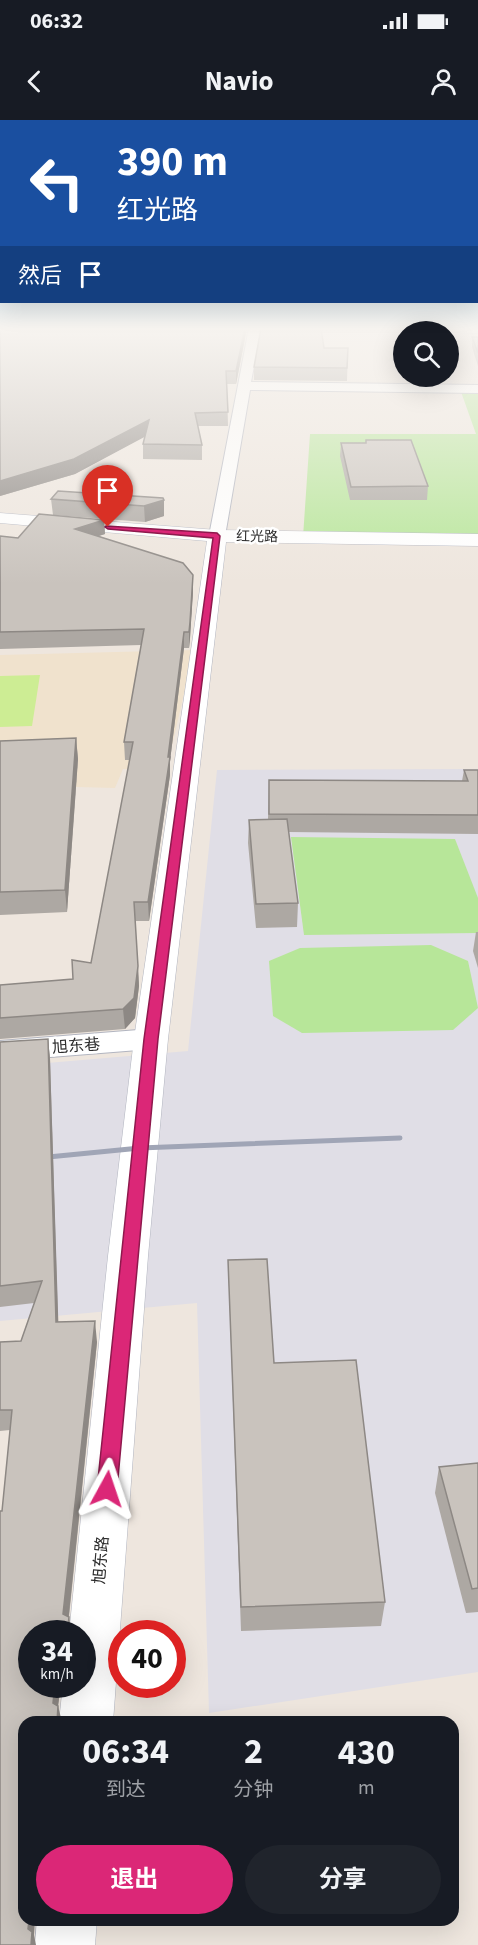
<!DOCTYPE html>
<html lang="zh">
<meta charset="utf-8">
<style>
body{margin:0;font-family:"Source Sans 3","Noto Sans SC",sans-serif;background:#20242c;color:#f1f3f6;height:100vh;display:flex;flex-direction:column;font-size:22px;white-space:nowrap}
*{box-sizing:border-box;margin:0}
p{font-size:20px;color:#9ea1a6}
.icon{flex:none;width:33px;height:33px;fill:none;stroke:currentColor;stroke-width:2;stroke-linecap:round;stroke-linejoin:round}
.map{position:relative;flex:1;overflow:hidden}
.details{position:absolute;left:18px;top:1596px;width:441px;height:210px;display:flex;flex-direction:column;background:#171b24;border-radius:18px;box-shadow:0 6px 24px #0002}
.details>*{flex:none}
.hud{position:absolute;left:0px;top:0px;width:478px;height:183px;box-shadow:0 6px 24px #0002;background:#1a4fa0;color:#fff;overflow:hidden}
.controls{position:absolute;left:393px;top:201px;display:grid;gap:12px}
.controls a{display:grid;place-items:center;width:66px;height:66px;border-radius:50%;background:#171b24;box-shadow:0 6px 24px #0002;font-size:30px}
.speed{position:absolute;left:18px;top:1500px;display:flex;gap:12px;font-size:30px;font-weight:700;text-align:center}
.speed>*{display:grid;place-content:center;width:78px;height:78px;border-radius:50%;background:#171b24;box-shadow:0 6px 24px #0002;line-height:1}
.speed small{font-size:15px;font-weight:400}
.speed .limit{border:9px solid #d22;background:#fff;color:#111}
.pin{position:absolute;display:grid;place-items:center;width:51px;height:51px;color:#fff;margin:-62px -26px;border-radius:50% 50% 50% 0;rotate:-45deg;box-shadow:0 0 6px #0007}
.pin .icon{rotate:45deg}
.me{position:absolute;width:66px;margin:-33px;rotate:5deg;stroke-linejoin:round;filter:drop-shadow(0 0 4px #0008)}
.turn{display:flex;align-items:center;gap:21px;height:126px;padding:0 18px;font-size:27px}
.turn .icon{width:78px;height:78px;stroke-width:2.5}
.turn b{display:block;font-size:42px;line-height:51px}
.then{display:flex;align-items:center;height:57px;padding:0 18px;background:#0003;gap:12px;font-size:22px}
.eta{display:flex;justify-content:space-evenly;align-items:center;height:102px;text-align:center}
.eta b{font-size:36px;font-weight:700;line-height:42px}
.primary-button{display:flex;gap:12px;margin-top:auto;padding:12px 18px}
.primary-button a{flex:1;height:69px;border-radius:36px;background:#db2777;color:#fff;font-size:24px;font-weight:700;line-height:69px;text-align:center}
.primary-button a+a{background:#20242c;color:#f1f3f6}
.status{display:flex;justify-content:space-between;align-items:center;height:42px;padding:0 30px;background:#171b24;direction:ltr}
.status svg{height:16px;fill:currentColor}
header{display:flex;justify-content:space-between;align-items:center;height:78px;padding:0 18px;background:#171b24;font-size:27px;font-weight:700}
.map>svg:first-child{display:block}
.industrial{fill:#e0dee6}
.education{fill:#f0e2cd}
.green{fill:#b7e699}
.pitch{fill:#cded94}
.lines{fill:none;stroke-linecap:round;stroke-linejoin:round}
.street-casing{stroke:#b2b5c0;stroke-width:2}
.secondary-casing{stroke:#b2b5c0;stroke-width:1}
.street{fill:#fff;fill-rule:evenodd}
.secondary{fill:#fff;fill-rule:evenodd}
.rail{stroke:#a0a5b6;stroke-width:5}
.wall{fill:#ada8a3}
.shaded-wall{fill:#8d8884}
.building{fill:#c9c3bd;stroke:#8d8884;stroke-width:1.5}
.route{fill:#db2777;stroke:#8e194d;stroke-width:1.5}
.labels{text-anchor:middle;stroke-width:5;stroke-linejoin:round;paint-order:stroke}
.far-street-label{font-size:14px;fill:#2c2c2c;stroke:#fff}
.street-label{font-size:16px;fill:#2c2c2c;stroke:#fff}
</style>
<div class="status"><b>06:32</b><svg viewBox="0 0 49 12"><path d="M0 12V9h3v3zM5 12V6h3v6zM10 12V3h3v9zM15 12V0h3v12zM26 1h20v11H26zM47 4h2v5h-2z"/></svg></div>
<header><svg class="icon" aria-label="back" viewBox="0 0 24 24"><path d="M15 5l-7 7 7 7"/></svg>Navio<svg class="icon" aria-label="person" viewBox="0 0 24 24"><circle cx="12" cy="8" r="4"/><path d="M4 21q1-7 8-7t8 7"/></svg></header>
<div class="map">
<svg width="478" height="1825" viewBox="0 0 478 1825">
<rect width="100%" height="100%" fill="#eee6de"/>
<path class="industrial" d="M 478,649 L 478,1552 L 209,1593 L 197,1183 L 0,1201 L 0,947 L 188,931 L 217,650 Z"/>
<path class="education" d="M 194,530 L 166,652 L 123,649 L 115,668 L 0,665 L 0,535 Z"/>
<g class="green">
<path d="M 460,269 L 478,269 L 478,420 L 303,417 L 310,314 L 476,314 Z"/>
<path d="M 291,717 L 455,719 L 478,778 L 478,813 L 304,815 Z"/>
<path d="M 431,825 L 468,841 L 478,888 L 453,910 L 302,913 L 273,896 L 269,841 L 300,828 Z"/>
</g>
<path class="pitch" d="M 40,555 L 32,606 L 0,607 L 0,556 Z"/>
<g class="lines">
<defs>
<g id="street">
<path d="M 249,208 L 261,208 L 251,262 L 478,265 L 478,273 L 250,270 L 225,416 L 217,421 L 211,420 L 209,416 Z"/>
<path d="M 426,208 L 478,208 L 478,213 L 432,211 Z"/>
<path d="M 151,909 L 162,912 L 166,919 L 162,926 L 151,929 L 0,941 L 0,921 Z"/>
</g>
<g id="secondary">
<path d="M 0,393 L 217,410 L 478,414 L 478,426 L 226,422 L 168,919 L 148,1136 L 113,1602 L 59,1602 L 63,1564 L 82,1564 L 82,1514 L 69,1514 L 108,1136 L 134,919 L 207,421 L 0,403 Z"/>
<path d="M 37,1800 L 97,1800 L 95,1825 L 35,1825 Z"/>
</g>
</defs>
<use href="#street" class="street-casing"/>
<use href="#secondary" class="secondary-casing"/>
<use href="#street" class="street"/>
<use href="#secondary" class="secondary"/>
<path class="rail" d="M 38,1038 L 140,1028 L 400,1018"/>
</g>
<g class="wall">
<path d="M 0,208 L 247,208 L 236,264 L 227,264 L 228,306 L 198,306 L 202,325 L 202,340 L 143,339 L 143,324 L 145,316 L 75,354 L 0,376 Z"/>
<path d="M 472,217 L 478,217 L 478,246 L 472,227 Z"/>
<path d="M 324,228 L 348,228 L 347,261 L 254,260 L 254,247 Z"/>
<path d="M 366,320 L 428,366 L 427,380 L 350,380 L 340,336 L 341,323 L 366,323 Z"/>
<path d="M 163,378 L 164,396 L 145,402 L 53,395 L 51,379 Z"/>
<path d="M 104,400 L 105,414 L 99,416 L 193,455 L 193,471 L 190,518 L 189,528 L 184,528 L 170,641 L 170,655 L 149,801 L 135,801 L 139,866 L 135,898 L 125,909 L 0,919 L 0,865 L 73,859 L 91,843 L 130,640 L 125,640 L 124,622 L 141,525 L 0,529 L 0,416 L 18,418 Z"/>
<path d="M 76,618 L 78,639 L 67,792 L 0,795 L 0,621 Z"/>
<path d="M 464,650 L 478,650 L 478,714 L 288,712 L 298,783 L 297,807 L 256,808 L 248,723 L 249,700 L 268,699 L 269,660 L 462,661 Z"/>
<path d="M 476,812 L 478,812 L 478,848 L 473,831 Z"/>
<path d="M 48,919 L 50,939 L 58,1202 L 97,1222 L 69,1497 L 32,1564 L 61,1564 L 58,1586 L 24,1602 L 34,1815 L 0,1825 L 2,1391 L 10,1310 L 0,1311 L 0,1222 L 21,1221 L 34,1183 L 0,1187 L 0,922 Z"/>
<path d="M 228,1140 L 274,1243 L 385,1482 L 381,1506 L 241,1511 Z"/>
<path d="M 478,1343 L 478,1492 L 466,1493 L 435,1373 L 439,1347 Z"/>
</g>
<g class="shaded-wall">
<path d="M 245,208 L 247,208 L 236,264 L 236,251 Z"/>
<path d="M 149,300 L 150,314 L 75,354 L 0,376 L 0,361 Z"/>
<path d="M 164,380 L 164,396 L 145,402 L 144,386 Z"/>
<path d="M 104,400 L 105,414 L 76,423 L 75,409 Z"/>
<path d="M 193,455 L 193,471 L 190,518 L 189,528 L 189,512 Z"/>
<path d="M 184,512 L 184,528 L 170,641 L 170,655 L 149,801 L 148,782 Z"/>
<path d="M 76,618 L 78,639 L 67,792 L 65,770 Z"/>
<path d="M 138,846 L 139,866 L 135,898 L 125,909 L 123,889 Z"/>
<path d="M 48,919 L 50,939 L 59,1223 L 56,1202 Z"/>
<path d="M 95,1201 L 97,1222 L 67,1513 L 69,1497 L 72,1514 L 67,1514 L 63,1494 Z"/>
<path d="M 55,1564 L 61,1564 L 58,1586 L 62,1602 L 57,1602 L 53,1583 Z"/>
<path d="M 29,1800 L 35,1800 L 34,1815 L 36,1825 L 31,1825 L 28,1809 Z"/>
</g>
<g class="building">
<path d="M 0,208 L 245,208 L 236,251 L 226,251 L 228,292 L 195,293 L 202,325 L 143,324 L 149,300 L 74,339 L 0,361 Z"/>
<path d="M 261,208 L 321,208 L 324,228 L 348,228 L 347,248 L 254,247 Z"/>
<path d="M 472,217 L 478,217 L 478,233 Z"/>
<path d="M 366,320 L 411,320 L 428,366 L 351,367 L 341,323 L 366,323 Z"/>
<path d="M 58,371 L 163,378 L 164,380 L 144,386 L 51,379 Z"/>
<path d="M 39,394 L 104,400 L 75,409 L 183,443 L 193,455 L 190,502 L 189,512 L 184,512 L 168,637 L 170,637 L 148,782 L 134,782 L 138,846 L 134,878 L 123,889 L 0,898 L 0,865 L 73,859 L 72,840 L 91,843 L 133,622 L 124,622 L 144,509 L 0,512 L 0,416 L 18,418 Z"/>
<path d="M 76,618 L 65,770 L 0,772 L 0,621 Z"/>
<path d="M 464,650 L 478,650 L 478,695 L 269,694 L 269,660 L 468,661 Z"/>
<path d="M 287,699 L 298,783 L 256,784 L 249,700 Z"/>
<path d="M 48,919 L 56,1202 L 95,1201 L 63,1494 L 69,1497 L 67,1514 L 32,1514 L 32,1564 L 55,1564 L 53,1583 L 58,1586 L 57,1602 L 24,1602 L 24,1800 L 29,1800 L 28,1809 L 32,1812 L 31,1825 L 0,1825 L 0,1391 L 2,1391 L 12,1290 L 0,1290 L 0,1222 L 21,1221 L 42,1161 L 0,1166 L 0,922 Z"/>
<path d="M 267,1139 L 274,1243 L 356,1240 L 385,1482 L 241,1487 L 228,1140 Z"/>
<path d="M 478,1343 L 478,1468 L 472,1469 L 439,1347 Z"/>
</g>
<linearGradient id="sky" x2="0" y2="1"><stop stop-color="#77c2ec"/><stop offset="0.45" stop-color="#f7f4f0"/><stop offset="1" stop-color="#f7f4f0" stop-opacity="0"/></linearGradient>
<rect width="478" height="464" fill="url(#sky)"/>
<path class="route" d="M 106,406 L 217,413 L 220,416 L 158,919 L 117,1369 L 114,1375 L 107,1378 L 100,1375 L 97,1369 L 144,919 L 213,418 L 108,409 L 105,407 Z"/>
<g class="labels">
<g class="far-street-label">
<text transform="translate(257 416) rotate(1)" y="5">红光路</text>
</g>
<g class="street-label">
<text transform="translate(76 925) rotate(-4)" y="6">旭东巷</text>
<text transform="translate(100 1440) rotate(-85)" y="6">旭东路</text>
</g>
</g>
</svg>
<div class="controls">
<a><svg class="icon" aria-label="search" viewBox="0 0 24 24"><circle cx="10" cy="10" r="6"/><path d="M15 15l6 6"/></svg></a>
</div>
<div class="speed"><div>34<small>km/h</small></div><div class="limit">40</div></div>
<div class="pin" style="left:108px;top:407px;background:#d93025"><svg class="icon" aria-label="arrive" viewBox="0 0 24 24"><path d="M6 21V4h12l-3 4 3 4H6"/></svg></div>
<svg class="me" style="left:107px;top:1369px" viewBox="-20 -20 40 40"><path d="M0-17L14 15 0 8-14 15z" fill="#db2777" stroke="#fff" stroke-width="4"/></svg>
<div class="hud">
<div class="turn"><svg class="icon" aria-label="left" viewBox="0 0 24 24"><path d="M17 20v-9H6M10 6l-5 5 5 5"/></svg><div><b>390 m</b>红光路</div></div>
<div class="then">然后<svg class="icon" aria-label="arrive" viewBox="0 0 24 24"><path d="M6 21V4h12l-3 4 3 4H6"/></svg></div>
</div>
<section class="details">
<div class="eta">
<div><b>06:34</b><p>到达</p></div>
<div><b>2</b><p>分钟</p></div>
<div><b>430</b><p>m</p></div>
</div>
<div class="primary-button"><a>退出</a><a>分享</a></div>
</section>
</div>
